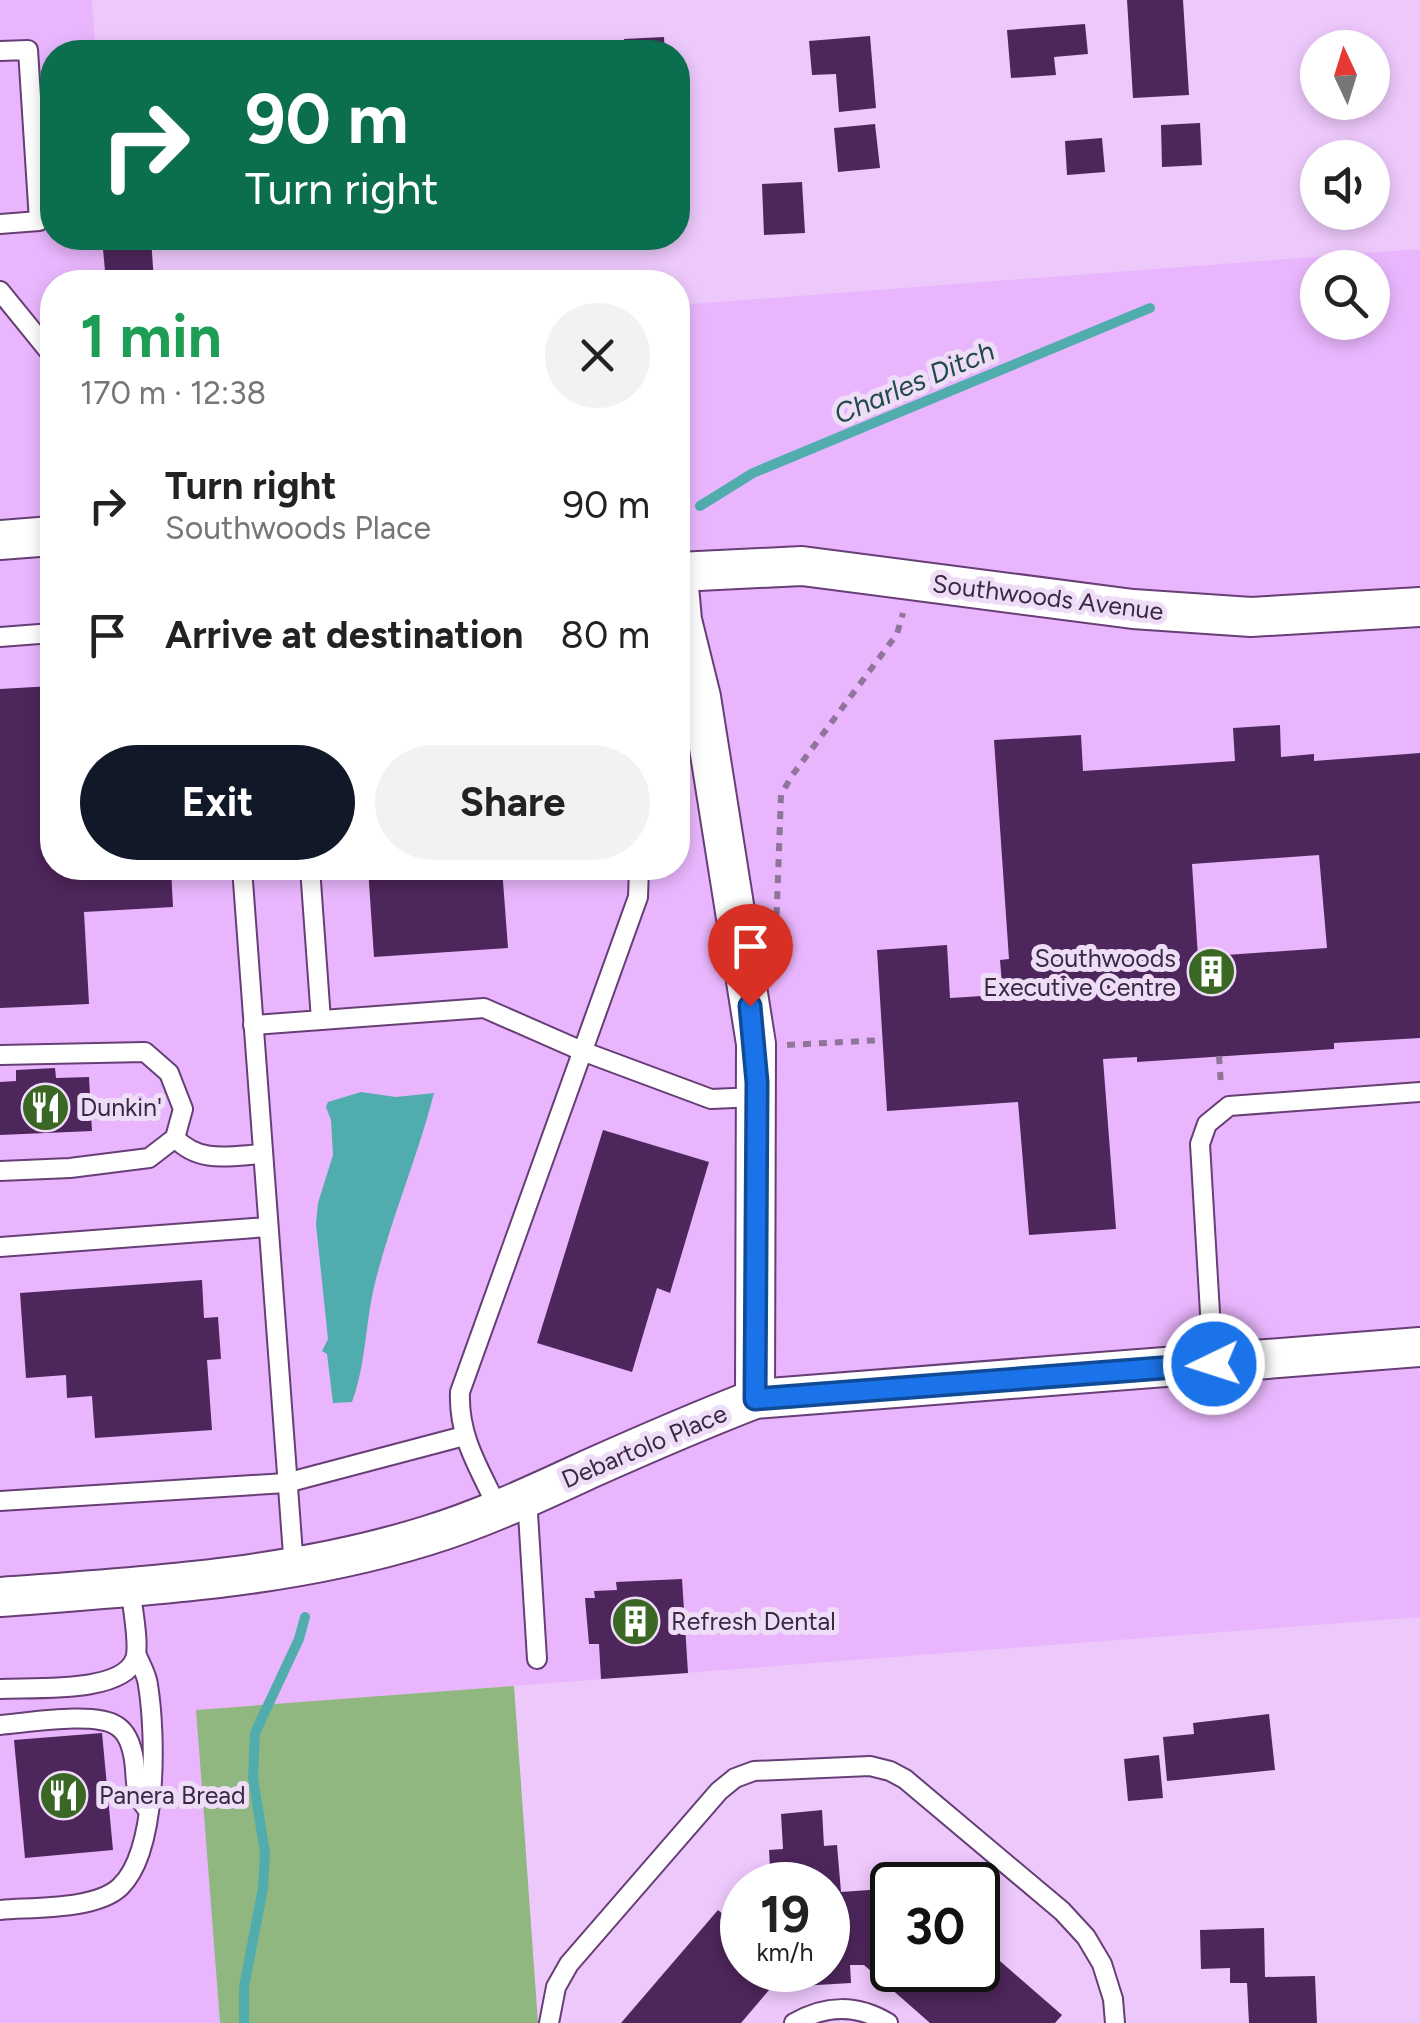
<!DOCTYPE html>
<meta charset="utf-8">
<style>
body{margin:0;font-family:Figtree,sans-serif;background:#f2f2f2;color:#222;height:100vh;display:flex;flex-direction:column;font-size:38px;white-space:nowrap}
*{box-sizing:border-box;margin:0}
p{font-size:32px;color:#767676}
.icon{flex:none;width:55px;height:55px;fill:none;stroke:currentColor;stroke-width:2;stroke-linecap:round;stroke-linejoin:round}
.map{position:relative;flex:1;overflow:hidden}
.sheet{position:absolute;left:40px;top:270px;width:650px;height:610px;display:flex;flex-direction:column;background:#fff;border-radius:40px;box-shadow:0 5px 15px #0003}
.sheet>*{flex:none}
.hud{position:absolute;left:40px;top:40px;width:650px;height:210px;border-radius:40px;box-shadow:0 5px 15px #0003;background:#0b6e4f;color:#fff;overflow:hidden}
.needle{width:65px;rotate:356deg}
.fabs{position:absolute;left:1300px;top:30px;display:grid;gap:20px}
.fabs a{display:grid;place-items:center;width:90px;height:90px;border-radius:50%;background:#fff;box-shadow:0 5px 15px #0003;font-size:50px}
.speed{position:absolute;left:720px;top:1862px;display:flex;gap:20px;font-size:50px;font-weight:700;text-align:center}
.speed>*{display:grid;place-content:center;width:130px;height:130px;border-radius:50%;background:#fff;box-shadow:0 5px 15px #0003;line-height:1}
.speed small{font-size:25px;font-weight:400}
.speed .limit{border:5px solid #111;border-radius:15px;background:#fff;color:#111}
.pin{position:absolute;display:grid;place-items:center;width:85px;height:85px;color:#fff;margin:-102px -42px;border-radius:50% 50% 50% 0;rotate:-45deg;box-shadow:0 0 10px #0007}
.pin .icon{rotate:45deg}
.me{position:absolute;width:110px;margin:-55px;rotate:266deg;stroke-linejoin:round;filter:drop-shadow(0 0 8px #0008)}
.turn{display:flex;align-items:center;gap:35px;height:210px;padding:0 40px;font-size:45px}
.turn .icon{width:130px;height:130px;stroke-width:2.5}
.turn b{display:block;font-size:70px;line-height:85px}
.round{display:grid;place-items:center;flex:none;width:105px;height:105px;border-radius:52px;background:#f2f2f2}
.headline{display:flex;align-items:center;justify-content:space-between;height:170px;padding:0 40px}
h1{font-size:60px;font-weight:700;line-height:75px;color:#1e9e55}
.action{display:flex;gap:20px;margin-top:auto;padding:20px 40px}
.action a{flex:1;height:115px;border-radius:60px;background:#111827;color:#fff;font-size:40px;font-weight:700;line-height:115px;text-align:center}
.action a+a{background:#f2f2f2;color:#222}
ul{padding:0;list-style:none}
li{display:flex;align-items:center;gap:30px;height:130px;padding:0 40px}
li div{flex:1}
li b{display:block;font-size:38px}
li em{font-style:normal}
.map>svg:first-child{display:block}
.built{fill:#e9b6fd;fill-rule:evenodd}
.forest{fill:#91b781}
.water{fill:#51acae}
.lines{fill:none;stroke-linecap:round;stroke-linejoin:round}
.stream{stroke:#51acae;stroke-width:10}
.building{fill:#4d265b;fill-rule:evenodd}
.lane-casing{stroke:#673e76;stroke-width:22}
.street-casing{stroke:#673e76;stroke-width:42}
.path{stroke:#90759b;stroke-width:6;stroke-dasharray:8 8;stroke-linecap:butt}
.lane{stroke:#fff;stroke-width:18}
.street{stroke:#fff;stroke-width:38}
.route-casing{stroke:#114b97;stroke-width:25}
.route{stroke:#1a73e8;stroke-width:18}
.labels{text-anchor:middle;stroke-width:10;stroke-linejoin:round;paint-order:stroke}
.street-label{font-size:25px;fill:#3b2942;stroke:#efddf7}
.poi-label{font-size:25px;fill:#3b2942;stroke:#efddf7;text-anchor:start}
.water-label{font-size:28px;font-style:italic;fill:#214b4b;stroke:#efddf7}
</style>
<div class="map">
<svg width="1420" height="2023" viewBox="0 0 1420 2023">
<rect width="100%" height="100%" fill="#edc8fb"/>
<path class="built" d="M 0,0 L 92,0 L 96,52 L 52,52 L 52,238 L 110,238 L 114,282 L 52,282 L 52,868 L 678,868 L 678,305 L 1420,249 L 1420,1617 L 197,1710 L 220,2023 L 0,2023 ZM 1318,268 L 1372,268 L 1372,322 L 1318,322 Z"/>
<path class="forest" d="M 514,1686 L 538,2023 L 220,2023 L 196,1710 Z"/>
<path class="water" d="M 361,1092 L 396,1097 L 434,1093 C 418,1156 392,1216 376,1279 C 365,1320 367,1361 352,1402 L 333,1403 L 327,1354 L 322,1351 L 328,1339 L 316,1224 L 318,1203 L 333,1155 L 331,1120 L 326,1107 L 328,1102 Z"/>
<g class="lines">
<g class="stream">
<path d="M 700,506 L 753,473 L 1150,308"/>
<path d="M 244,2023 L 244,1987 L 263,1888 L 265,1853 L 253,1778 L 255,1733 L 299,1639 L 305,1617"/>
</g>
</g>
<g class="building">
<path d="M 1127,0 L 1183,0 L 1189,95 L 1133,98 Z"/>
<path d="M 1085,24 L 1088,54 L 1054,57 L 1056,75 L 1011,78 L 1007,30 Z"/>
<path d="M 870,36 L 876,108 L 839,112 L 836,74 L 812,75 L 809,41 Z"/>
<path d="M 664,37 L 665,52 L 624,52 L 624,39 Z"/>
<path d="M 1200,123 L 1202,165 L 1162,167 L 1161,125 Z"/>
<path d="M 875,124 L 880,168 L 838,172 L 834,128 Z"/>
<path d="M 1102,138 L 1105,172 L 1067,175 L 1065,141 Z"/>
<path d="M 802,182 L 805,233 L 764,235 L 762,184 Z"/>
<path d="M 102,238 L 151,238 L 154,282 L 106,282 Z"/>
<path d="M 52,686 L 52,868 L 171,868 L 173,907 L 84,912 L 89,1004 L 0,1008 L 0,689 Z"/>
<path d="M 1280,725 L 1281,757 L 1314,754 L 1314,761 L 1420,753 L 1420,1038 L 1334,1043 L 1334,1049 L 1137,1062 L 1137,1057 L 1103,1059 L 1116,1229 L 1029,1235 L 1018,1102 L 887,1111 L 877,950 L 947,945 L 950,998 L 998,995 L 998,984 L 1002,984 L 1000,960 L 1009,959 L 994,740 L 1081,735 L 1083,771 L 1235,761 L 1233,728 ZM 1319,855 L 1327,948 L 1198,957 L 1192,864 Z"/>
<path d="M 368,868 L 502,868 L 508,948 L 374,957 Z"/>
<path d="M 55,1068 L 56,1078 L 89,1077 L 92,1131 L 0,1135 L 0,1082 L 16,1081 L 16,1070 Z"/>
<path d="M 603,1130 L 709,1162 L 670,1293 L 657,1288 L 632,1372 L 537,1343 Z"/>
<path d="M 202,1280 L 204,1318 L 218,1317 L 221,1359 L 207,1360 L 212,1430 L 95,1438 L 92,1396 L 67,1398 L 66,1375 L 26,1378 L 20,1293 Z"/>
<path d="M 682,1579 L 688,1673 L 601,1679 L 599,1644 L 589,1644 L 585,1598 L 595,1598 L 594,1591 L 617,1590 L 616,1582 Z"/>
<path d="M 1269,1714 L 1275,1770 L 1167,1781 L 1163,1737 L 1194,1734 L 1193,1723 Z"/>
<path d="M 102,1733 L 113,1850 L 25,1858 L 14,1740 Z"/>
<path d="M 1159,1755 L 1163,1798 L 1128,1801 L 1124,1759 Z"/>
<path d="M 822,1810 L 824,1846 L 837,1845 L 841,1892 L 883,1889 L 897,1872 L 911,1885 L 892,1885 L 892,1970 L 978,1970 L 978,1942 L 1062,2015 L 1055,2023 L 930,2023 L 864,1965 L 850,1965 L 851,1983 L 800,1986 L 800,1970 L 828,1970 L 828,1885 L 771,1885 L 769,1850 L 783,1849 L 781,1814 Z"/>
<path d="M 718,1910 L 733,1923 L 742,1911 L 742,1970 L 786,1970 L 741,2023 L 621,2023 Z"/>
<path d="M 1264,1928 L 1265,1977 L 1315,1976 L 1317,2023 L 1249,2023 L 1247,1983 L 1230,1983 L 1230,1968 L 1201,1969 L 1200,1930 Z"/>
</g>
<g class="lines">
<defs>
<g id="lane">
<path d="M 0,51 L 28,50 L 39,221 L 0,224"/>
<path d="M 0,291 L 52,355"/>
<path d="M 0,637 L 52,633"/>
<path d="M 242,868 L 294,1568"/>
<path d="M 310,868 L 321,1020"/>
<path d="M 253,1025 L 484,1008 L 582,1051 L 711,1099 L 757,1097"/>
<path d="M 0,1055 L 145,1052 L 169,1073 L 183,1109 L 175,1138 L 149,1158 L 70,1168 L 0,1171"/>
<path d="M 175,1138 C 200,1164 229,1156 263,1154"/>
<path d="M 0,1247 L 268,1227"/>
<path d="M 1213,1364 L 1200,1144 L 1207,1124 L 1229,1106 L 1420,1092"/>
<path d="M 527,1497 L 537,1659"/>
<path d="M 0,1501 L 286,1483 L 464,1436"/>
<path d="M 499,1510 C 480,1470 458,1437 460,1392 L 638,897 L 639,868"/>
<path d="M 0,1689 C 32,1687 122,1694 135,1659 C 140,1645 132,1605 130,1587"/>
<path d="M 0,1725 C 27,1723 95,1711 117,1726 C 128,1733 132,1747 134,1760 C 137,1781 133,1793 148,1810"/>
<path d="M 0,1910 C 32,1907 96,1910 120,1887 C 158,1851 156,1734 148,1685 C 147,1675 141,1665 137,1656"/>
<path d="M 549,2023 L 556,1987 L 569,1964 L 719,1791 L 735,1778 L 754,1771 L 870,1766 L 890,1771 L 905,1779 L 1062,1911 L 1086,1937 L 1102,1964 L 1113,1999 L 1115,2023"/>
<path d="M 794,2023 C 825,2005 857,2004 888,2023"/>
</g>
<g id="street">
<path d="M 0,540 L 52,536"/>
<path d="M 678,572 L 802,566 L 1133,609 L 1251,617 L 1420,607"/>
<path d="M 678,576 L 682,620 L 701,697 L 756,1044 L 755,1399"/>
<path d="M 0,1597 C 145,1586 287,1579 426,1536 C 482,1519 535,1494 587,1470 C 643,1445 698,1421 755,1399 L 1420,1347"/>
</g>
</defs>
<use href="#lane" class="lane-casing"/>
<use href="#street" class="street-casing"/>
<g class="path">
<path d="M 776,931 L 781,795 L 791,777 L 897,634 L 903,613"/>
<path d="M 787,1045 L 883,1040"/>
<path d="M 1219,1056 L 1221,1085"/>
</g>
<use href="#lane" class="lane"/>
<use href="#street" class="street"/>
</g>
<g class="lines">
<defs>
<path id="route" d="M 750,1006 L 757,1082 L 755,1399 L 1214,1364"/>
</defs>
<use href="#route" class="route-casing"/>
<use href="#route" class="route"/>
</g>
<defs>
<symbol id="building-disc" viewBox="-11 -11 22 22"><circle r="9.5" fill="#3b6725" stroke="#efddf7"/><path d="M-4-6H4V6H1V3H-1V6H-4ZM-2.5-4.3h1.7v1.8h-1.7ZM.8-4.3h1.7v1.8H.8ZM-2.5-1h1.7V.8h-1.7ZM.8-1h1.7V.8H.8Z" fill="#fff"/></symbol>
<symbol id="restaurant-disc" viewBox="-11 -11 22 22"><circle r="9.5" fill="#3b6725" stroke="#efddf7"/><path d="M-5-6h1v4h1v-4h1v4h1v-4h1v5L-1.5 .5V6h-2V.5L-5-1ZM5-6V6H3V1.5H1.5Q1.5-4 5-6Z" fill="#fff"/></symbol>
</defs>
<g fill-rule="evenodd">
<use href="#building-disc" x="1184" y="944" width="55" height="55"/>
<use href="#restaurant-disc" x="18" y="1080" width="55" height="55"/>
<use href="#building-disc" x="608" y="1594" width="55" height="55"/>
<use href="#restaurant-disc" x="36" y="1768" width="55" height="55"/>
</g>
<g class="labels">
<g class="street-label">
<text transform="translate(1048 597) rotate(7)" y="9">Southwoods Avenue</text>
<text transform="translate(644 1446) rotate(-23)" y="9">Debartolo Place</text>
</g>
<g class="poi-label">
<text x="1176" y="967" text-anchor="end">Southwoods<tspan x="1176" dy="29">Executive Centre</tspan></text>
<text x="80" y="1116">Dunkin'</text>
<text x="671" y="1630">Refresh Dental</text>
<text x="99" y="1804">Panera Bread</text>
</g>
<g class="water-label">
<text transform="translate(914 382) rotate(-23)" y="10">Charles Ditch</text>
</g>
</g>
</svg>
<div class="fabs">
<a><svg class="needle" viewBox="-14 -14 28 28"><path d="M0-13l5 13h-10z" fill="#e53935"/><path d="M0 13l5-13h-10z" fill="#767676"/></svg></a>
<a><svg class="icon" aria-label="sound" viewBox="0 0 24 24"><path d="M4 9h4l5-4v14l-5-4H4zM17 9q2 3 0 6"/></svg></a>
<a><svg class="icon" aria-label="search" viewBox="0 0 24 24"><circle cx="10" cy="10" r="6"/><path d="M15 15l6 6"/></svg></a>
</div>
<div class="speed"><div>19<small>km/h</small></div><div class="limit">30</div></div>
<div class="pin" style="left:750px;top:1006px;background:#d93025"><svg class="icon" aria-label="arrive" viewBox="0 0 24 24"><path d="M6 21V4h12l-3 4 3 4H6"/></svg></div>
<svg class="me" style="left:1214px;top:1364px" viewBox="-20 -20 40 40"><circle r="17" fill="#1a73e8" stroke="#fff" stroke-width="3"/><path d="M0-11L8 9 0 5-8 9z" fill="#fff"/></svg>
<div class="hud">
<div class="turn"><svg class="icon" aria-label="right" viewBox="0 0 24 24"><path d="M7 20v-9h11M14 6l5 5-5 5"/></svg><div><b>90 m</b>Turn right</div></div>
</div>
<section class="sheet">
<div class="headline"><div><h1>1 min</h1><p>170 m · 12:38</p></div><a class="round"><svg class="icon" aria-label="close" viewBox="0 0 24 24"><path d="M6 6l12 12M18 6L6 18"/></svg></a></div>
<ul>
<li><svg class="icon" aria-label="right" viewBox="0 0 24 24"><path d="M7 20v-9h11M14 6l5 5-5 5"/></svg><div><b>Turn right</b><p>Southwoods Place</p></div><em>90 m</em></li>
<li><svg class="icon" aria-label="arrive" viewBox="0 0 24 24"><path d="M6 21V4h12l-3 4 3 4H6"/></svg><div><b>Arrive at destination</b></div><em>80 m</em></li>
</ul>
<div class="action"><a>Exit</a><a>Share</a></div>
</section>
</div>
